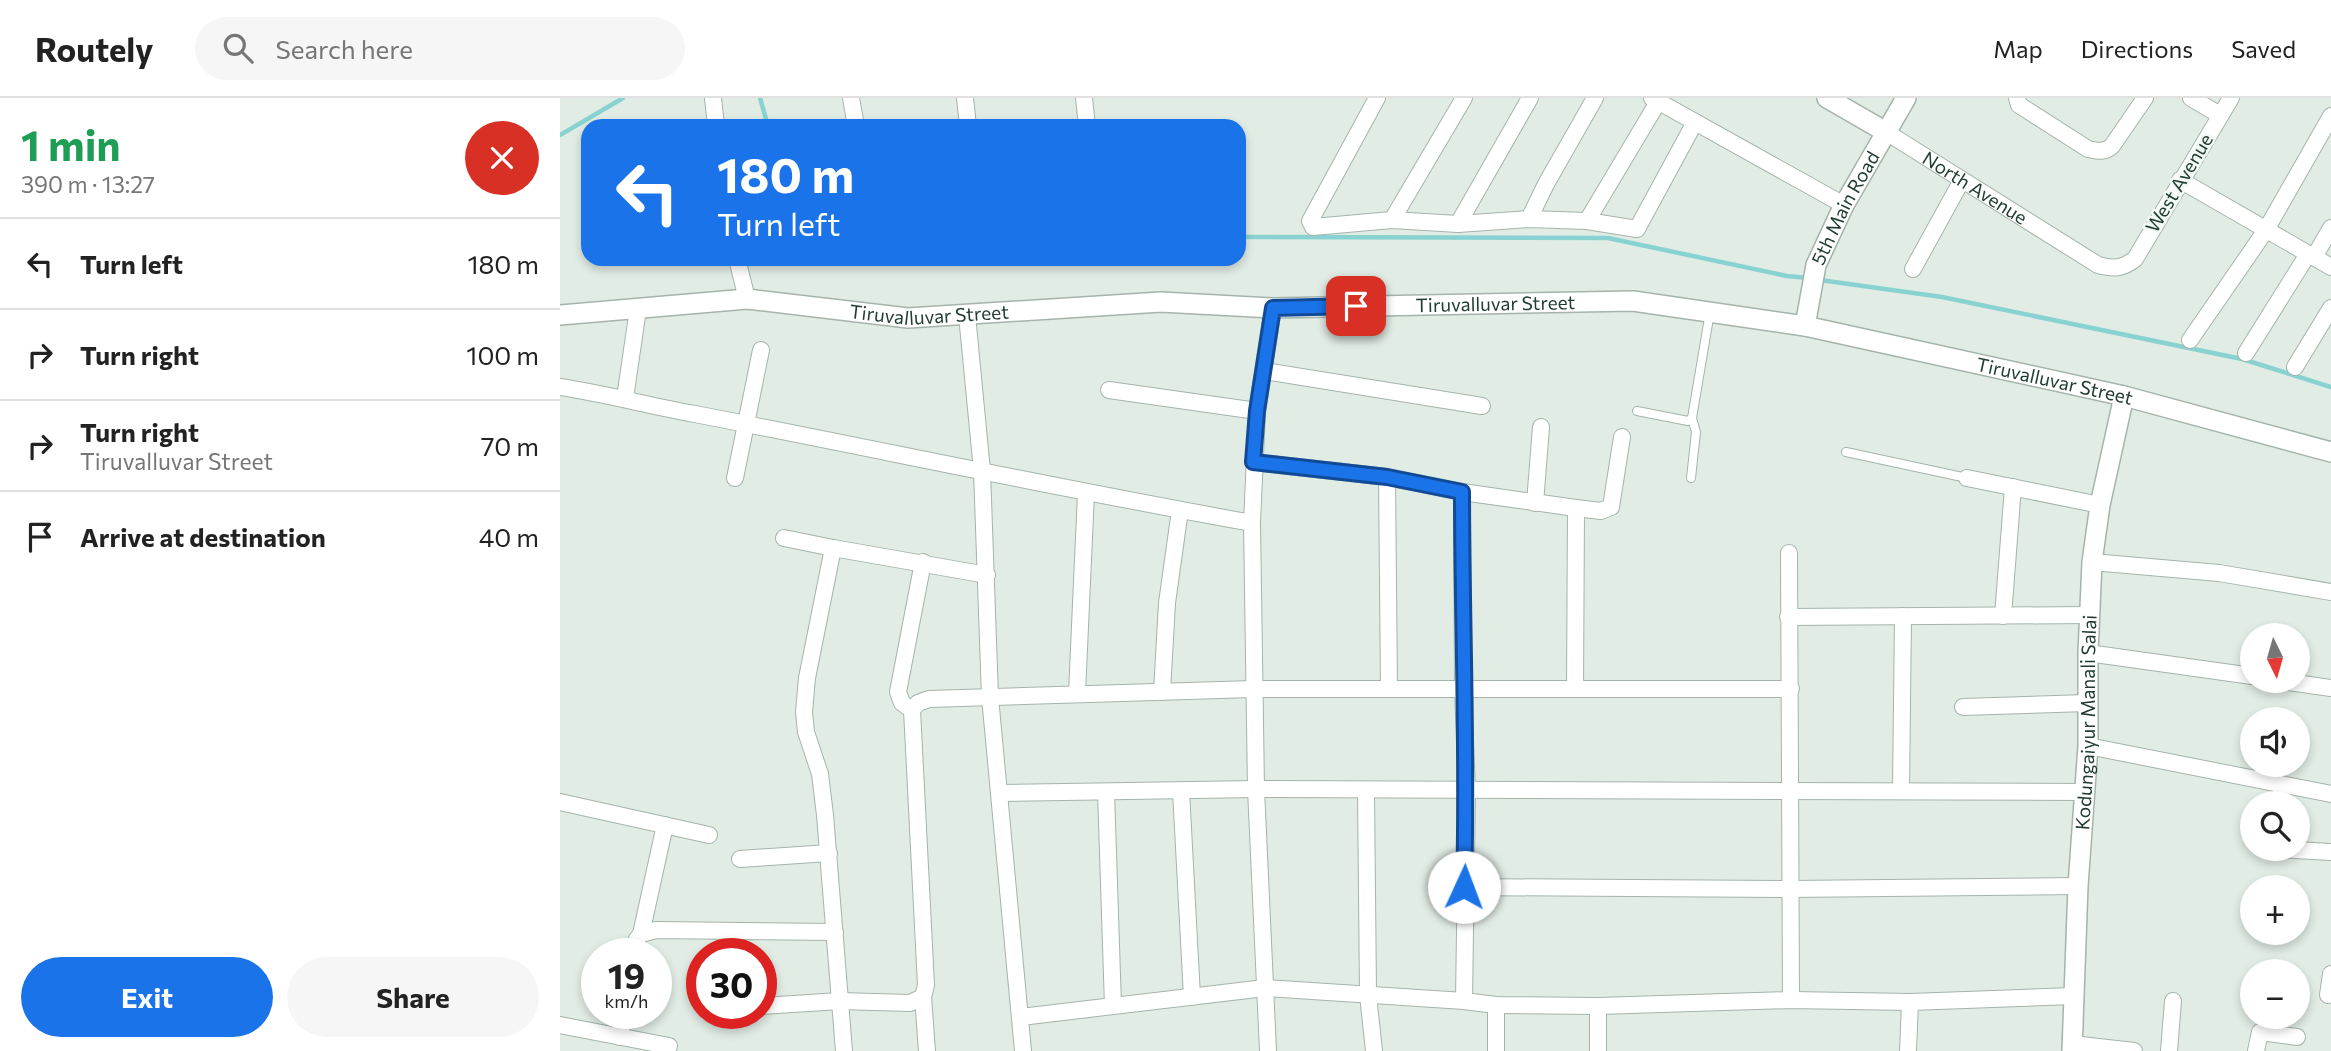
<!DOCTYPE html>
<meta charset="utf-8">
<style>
body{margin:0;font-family:Commissioner,sans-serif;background:#f6f6f6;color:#222;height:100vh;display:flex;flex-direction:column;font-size:26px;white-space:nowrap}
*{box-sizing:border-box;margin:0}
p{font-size:23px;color:#767676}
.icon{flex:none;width:38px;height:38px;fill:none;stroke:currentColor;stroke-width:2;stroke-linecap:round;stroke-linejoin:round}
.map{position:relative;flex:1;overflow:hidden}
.details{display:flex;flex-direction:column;background:#fff;width:560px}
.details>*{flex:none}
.guide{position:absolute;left:21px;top:21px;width:665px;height:147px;border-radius:21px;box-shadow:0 4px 10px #0003;background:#1a73e8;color:#fff;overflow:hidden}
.needle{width:46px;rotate:175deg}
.tools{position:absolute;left:1680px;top:525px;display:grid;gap:14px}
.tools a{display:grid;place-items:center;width:70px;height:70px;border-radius:50%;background:#fff;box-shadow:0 4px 10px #0003;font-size:35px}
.speed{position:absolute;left:21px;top:840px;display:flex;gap:14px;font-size:35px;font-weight:700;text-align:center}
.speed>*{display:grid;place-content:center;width:91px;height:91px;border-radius:50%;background:#fff;box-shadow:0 4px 10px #0003;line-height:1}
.speed small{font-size:18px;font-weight:400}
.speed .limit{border:10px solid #d22;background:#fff;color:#111}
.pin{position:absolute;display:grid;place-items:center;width:60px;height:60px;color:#fff;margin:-30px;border-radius:14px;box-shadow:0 4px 10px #0006}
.me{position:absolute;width:77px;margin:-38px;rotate:2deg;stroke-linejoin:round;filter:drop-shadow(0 0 5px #0008)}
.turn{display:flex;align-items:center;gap:24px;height:147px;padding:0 21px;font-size:32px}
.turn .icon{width:91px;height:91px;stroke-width:2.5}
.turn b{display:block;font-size:49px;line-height:60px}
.round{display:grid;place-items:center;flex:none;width:74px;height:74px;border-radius:37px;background:#f6f6f6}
.overview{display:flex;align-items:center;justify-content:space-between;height:119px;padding:0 21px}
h1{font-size:42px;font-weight:700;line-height:52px;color:#1e9e55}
.button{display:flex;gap:14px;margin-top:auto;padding:14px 21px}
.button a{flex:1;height:80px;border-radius:42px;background:#1a73e8;color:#fff;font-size:28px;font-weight:700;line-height:80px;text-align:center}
.button a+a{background:#f6f6f6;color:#222}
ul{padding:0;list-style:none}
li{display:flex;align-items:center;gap:21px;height:91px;padding:0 21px;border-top:2px solid #e0e0e0}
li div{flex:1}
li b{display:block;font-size:26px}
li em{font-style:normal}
header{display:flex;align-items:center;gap:42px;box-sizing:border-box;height:98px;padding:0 35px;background:#fff;border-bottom:2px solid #e0e0e0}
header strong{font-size:33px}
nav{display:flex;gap:38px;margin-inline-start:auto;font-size:24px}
.search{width:490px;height:63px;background:#f6f6f6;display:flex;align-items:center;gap:18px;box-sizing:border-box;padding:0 24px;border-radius:38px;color:#767676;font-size:26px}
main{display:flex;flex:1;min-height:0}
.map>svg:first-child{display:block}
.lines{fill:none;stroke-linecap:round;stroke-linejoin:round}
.stream{stroke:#88d2d1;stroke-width:4.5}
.service-casing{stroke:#a4b4ab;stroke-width:10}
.minor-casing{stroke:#a4b4ab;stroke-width:18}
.tertiary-casing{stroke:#a4b4ab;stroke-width:22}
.service{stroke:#fff;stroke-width:8}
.minor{stroke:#fff;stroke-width:16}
.tertiary{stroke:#fff;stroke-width:19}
.route-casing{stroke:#114b97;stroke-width:18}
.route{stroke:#1a73e8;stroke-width:12}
.labels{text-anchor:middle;stroke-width:5;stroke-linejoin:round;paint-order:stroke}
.street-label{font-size:19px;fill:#213d31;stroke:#f2f8f4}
</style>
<header>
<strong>Routely</strong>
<div class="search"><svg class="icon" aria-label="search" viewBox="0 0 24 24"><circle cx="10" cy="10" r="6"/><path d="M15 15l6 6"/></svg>Search here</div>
<nav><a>Map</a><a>Directions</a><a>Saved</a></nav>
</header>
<main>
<section class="details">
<div class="overview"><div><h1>1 min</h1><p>390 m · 13:27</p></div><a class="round" style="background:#d93025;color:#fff"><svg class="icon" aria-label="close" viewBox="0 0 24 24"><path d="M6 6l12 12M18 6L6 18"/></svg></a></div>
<ul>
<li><svg class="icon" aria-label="left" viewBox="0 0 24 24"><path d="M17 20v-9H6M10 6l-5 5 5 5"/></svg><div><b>Turn left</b></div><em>180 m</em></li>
<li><svg class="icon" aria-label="right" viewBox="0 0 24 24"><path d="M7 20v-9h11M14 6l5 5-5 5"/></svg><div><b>Turn right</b></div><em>100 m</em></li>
<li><svg class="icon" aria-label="right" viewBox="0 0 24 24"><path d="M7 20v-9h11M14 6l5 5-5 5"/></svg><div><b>Turn right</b><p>Tiruvalluvar Street</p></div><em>70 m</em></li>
<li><svg class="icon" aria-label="arrive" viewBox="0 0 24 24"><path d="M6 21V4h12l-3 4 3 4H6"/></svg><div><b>Arrive at destination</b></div><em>40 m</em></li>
</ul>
<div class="button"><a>Exit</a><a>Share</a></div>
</section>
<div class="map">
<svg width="1771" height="953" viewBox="0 0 1771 953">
<rect width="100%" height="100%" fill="#e1ece5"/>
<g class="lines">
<g class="stream">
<path d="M 200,0 L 208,28"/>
<path d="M 0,37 L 63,0"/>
<path d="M 679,139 L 1048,140 L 1227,178 L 1248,180"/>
<path d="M 1260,182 L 1382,199 L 1682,261 L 1771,289"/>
</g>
<defs>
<g id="service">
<path d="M 1077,313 L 1128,323 L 1132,320 L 1150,214"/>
<path d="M 1286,354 L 1407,380"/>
<path d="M 1131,380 L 1136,334 L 1132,320"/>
</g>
<g id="minor">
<path d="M 153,0 L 156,28"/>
<path d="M 291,0 L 296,28"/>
<path d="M 405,0 L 408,28"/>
<path d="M 524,0 L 527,28"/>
<path d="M 817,0 L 750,123 L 753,129 L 832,122 L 898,126 L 969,121 L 1027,123 L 1077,131 L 1135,24"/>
<path d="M 1092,0 L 1284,107"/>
<path d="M 1457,0 L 1459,7 L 1528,51 C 1538,53 1544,55 1552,48 L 1585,0"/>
<path d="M 1631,0 L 1660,17"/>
<path id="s1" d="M 1326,34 L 1538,167 C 1554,171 1562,171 1575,161 L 1671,0"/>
<path d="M 1620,82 L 1771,169"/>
<path d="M 969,121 L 986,86 L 1035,0"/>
<path d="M 832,122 L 904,0"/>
<path d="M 1027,123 L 1098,4"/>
<path d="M 898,126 L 970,0"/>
<path d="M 1754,159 L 1771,130"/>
<path d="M 177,161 L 187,201"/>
<path d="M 1353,171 L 1402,82"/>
<path d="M 407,217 L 422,373 L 430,599 L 463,953"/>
<path d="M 1630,242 L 1706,132 L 1771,18"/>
<path d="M 1686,255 L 1748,156"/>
<path d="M 1735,269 L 1771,210"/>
<path d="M 704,273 L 922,308"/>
<path d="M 0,289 C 46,296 90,308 135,316 C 321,352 506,392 692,425"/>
<path d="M 549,292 L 697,313"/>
<path d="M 65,300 L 78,211"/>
<path d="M 693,364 L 827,379 L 902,394 L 1016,410 L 1015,591"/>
<path d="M 827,379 L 829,591"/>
<path d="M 175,380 L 201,252"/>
<path d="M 1407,380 L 1540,407"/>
<path d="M 902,394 L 903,592 L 907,692 L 904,903"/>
<path d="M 975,405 L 981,329"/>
<path d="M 1016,410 L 1041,413 L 1051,409 L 1062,339"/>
<path d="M 224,440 L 273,450"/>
<path d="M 1229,455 L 1231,902"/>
<path d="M 1532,464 L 1659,475 L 1771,494"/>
<path d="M 1443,518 L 1453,389"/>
<path d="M 1228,519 L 1529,517"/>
<path d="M 1528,555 L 1692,578"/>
<path d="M 1722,583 L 1771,590"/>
<path d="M 602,594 L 607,505 L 620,412"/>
<path d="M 517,595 L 526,395"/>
<path d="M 1403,609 L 1527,605"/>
<path d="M 352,612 L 342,605 L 338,594 L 363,464"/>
<path d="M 1528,648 L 1771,696"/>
<path d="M 806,692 L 808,897 L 814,953"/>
<path d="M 621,693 L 632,899"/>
<path d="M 1341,693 L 1343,518"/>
<path d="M 546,694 L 553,908"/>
<path d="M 439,695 L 696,691 L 1523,694"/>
<path d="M 0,704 L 149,737"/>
<path d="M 1719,751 L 1771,754"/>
<path d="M 180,761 L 269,755"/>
<path d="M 904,789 L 1230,791 L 1518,788"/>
<path d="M 81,836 L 105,727"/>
<path d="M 75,856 L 77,841 L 81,836 L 96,832 L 275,834"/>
<path d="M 1768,897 L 1771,876"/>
<path d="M 936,907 L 936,953"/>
<path d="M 201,908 L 280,903 L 350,905 L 363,899"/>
<path d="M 1038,908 L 1038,953"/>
<path d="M 461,919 L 705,890 L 904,903 L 936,907 L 1038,908 L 1231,902 L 1350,904 L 1513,898"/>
<path d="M 0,927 L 109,948"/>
<path d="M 60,939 L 64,915"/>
<path d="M 1512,946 L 1574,953"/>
<path d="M 284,953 L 265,717 L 260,676 L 246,634 L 244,614 L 247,580 L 273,450 L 427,477"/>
<path d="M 367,953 L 363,899 L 366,887 L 352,612 L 358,605 L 369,601 L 693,591 L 1231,591"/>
<path d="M 708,953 L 696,691 L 692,425 L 697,313 L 713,210"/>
<path d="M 1348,953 L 1350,904"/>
<path d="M 1609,953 L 1613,903"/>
<path d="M 1696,953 L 1700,934 L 1737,939"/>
</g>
<g id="tertiary">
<path d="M 1267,0 L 1326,34"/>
<path id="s2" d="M 0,217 L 187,201 L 348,220 L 601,204 L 713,210 L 1073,203 L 1245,228 L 1564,298 L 1771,354"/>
<path id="s3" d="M 1245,228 L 1256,167 L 1284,107 L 1346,0"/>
<path id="s4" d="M 1512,953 L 1518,788 L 1528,648 L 1528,555 L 1532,464 L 1540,407 L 1564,298"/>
</g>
</defs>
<use href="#service" class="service-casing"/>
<use href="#minor" class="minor-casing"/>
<use href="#tertiary" class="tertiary-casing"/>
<use href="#service" class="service"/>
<use href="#minor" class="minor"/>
<use href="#tertiary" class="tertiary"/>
</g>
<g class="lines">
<defs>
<path id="route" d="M 796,208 L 713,210 L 697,313 L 693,364 L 827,379 L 902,394 C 902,526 908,657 904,789"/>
</defs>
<use href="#route" class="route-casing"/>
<use href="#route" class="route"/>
</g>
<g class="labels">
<g class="street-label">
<text transform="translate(1619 85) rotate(-59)" y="7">West Avenue</text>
<text dy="7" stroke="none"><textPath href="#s1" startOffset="105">North Avenue</textPath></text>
<text dy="7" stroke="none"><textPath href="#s3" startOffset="126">5th Main Road</textPath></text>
<text dy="7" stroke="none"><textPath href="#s2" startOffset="938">Tiruvalluvar Street</textPath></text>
<text dy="7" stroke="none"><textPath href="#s2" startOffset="371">Tiruvalluvar Street</textPath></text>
<text dy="7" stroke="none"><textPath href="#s2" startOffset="1505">Tiruvalluvar Street</textPath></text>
<text dy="7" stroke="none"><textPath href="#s4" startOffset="329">Kodungaiyur Manali Salai</textPath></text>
</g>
</g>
</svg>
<div class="tools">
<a><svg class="needle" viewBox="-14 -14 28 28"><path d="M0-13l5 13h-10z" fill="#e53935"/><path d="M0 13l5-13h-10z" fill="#767676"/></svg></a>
<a><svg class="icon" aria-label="sound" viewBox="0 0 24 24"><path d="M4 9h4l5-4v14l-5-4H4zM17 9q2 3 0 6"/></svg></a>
<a><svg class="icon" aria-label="search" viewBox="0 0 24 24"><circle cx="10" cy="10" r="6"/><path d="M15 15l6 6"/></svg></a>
<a>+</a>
<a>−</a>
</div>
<div class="speed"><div>19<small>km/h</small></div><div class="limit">30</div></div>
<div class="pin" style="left:796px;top:208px;background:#d93025"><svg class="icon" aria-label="arrive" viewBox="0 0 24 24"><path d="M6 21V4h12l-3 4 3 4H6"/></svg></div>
<svg class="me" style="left:904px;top:789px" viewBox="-20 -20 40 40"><circle r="19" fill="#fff"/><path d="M0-13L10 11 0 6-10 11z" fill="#1a73e8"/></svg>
<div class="guide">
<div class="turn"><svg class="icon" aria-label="left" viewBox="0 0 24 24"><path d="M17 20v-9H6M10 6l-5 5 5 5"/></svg><div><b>180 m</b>Turn left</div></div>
</div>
</div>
</main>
